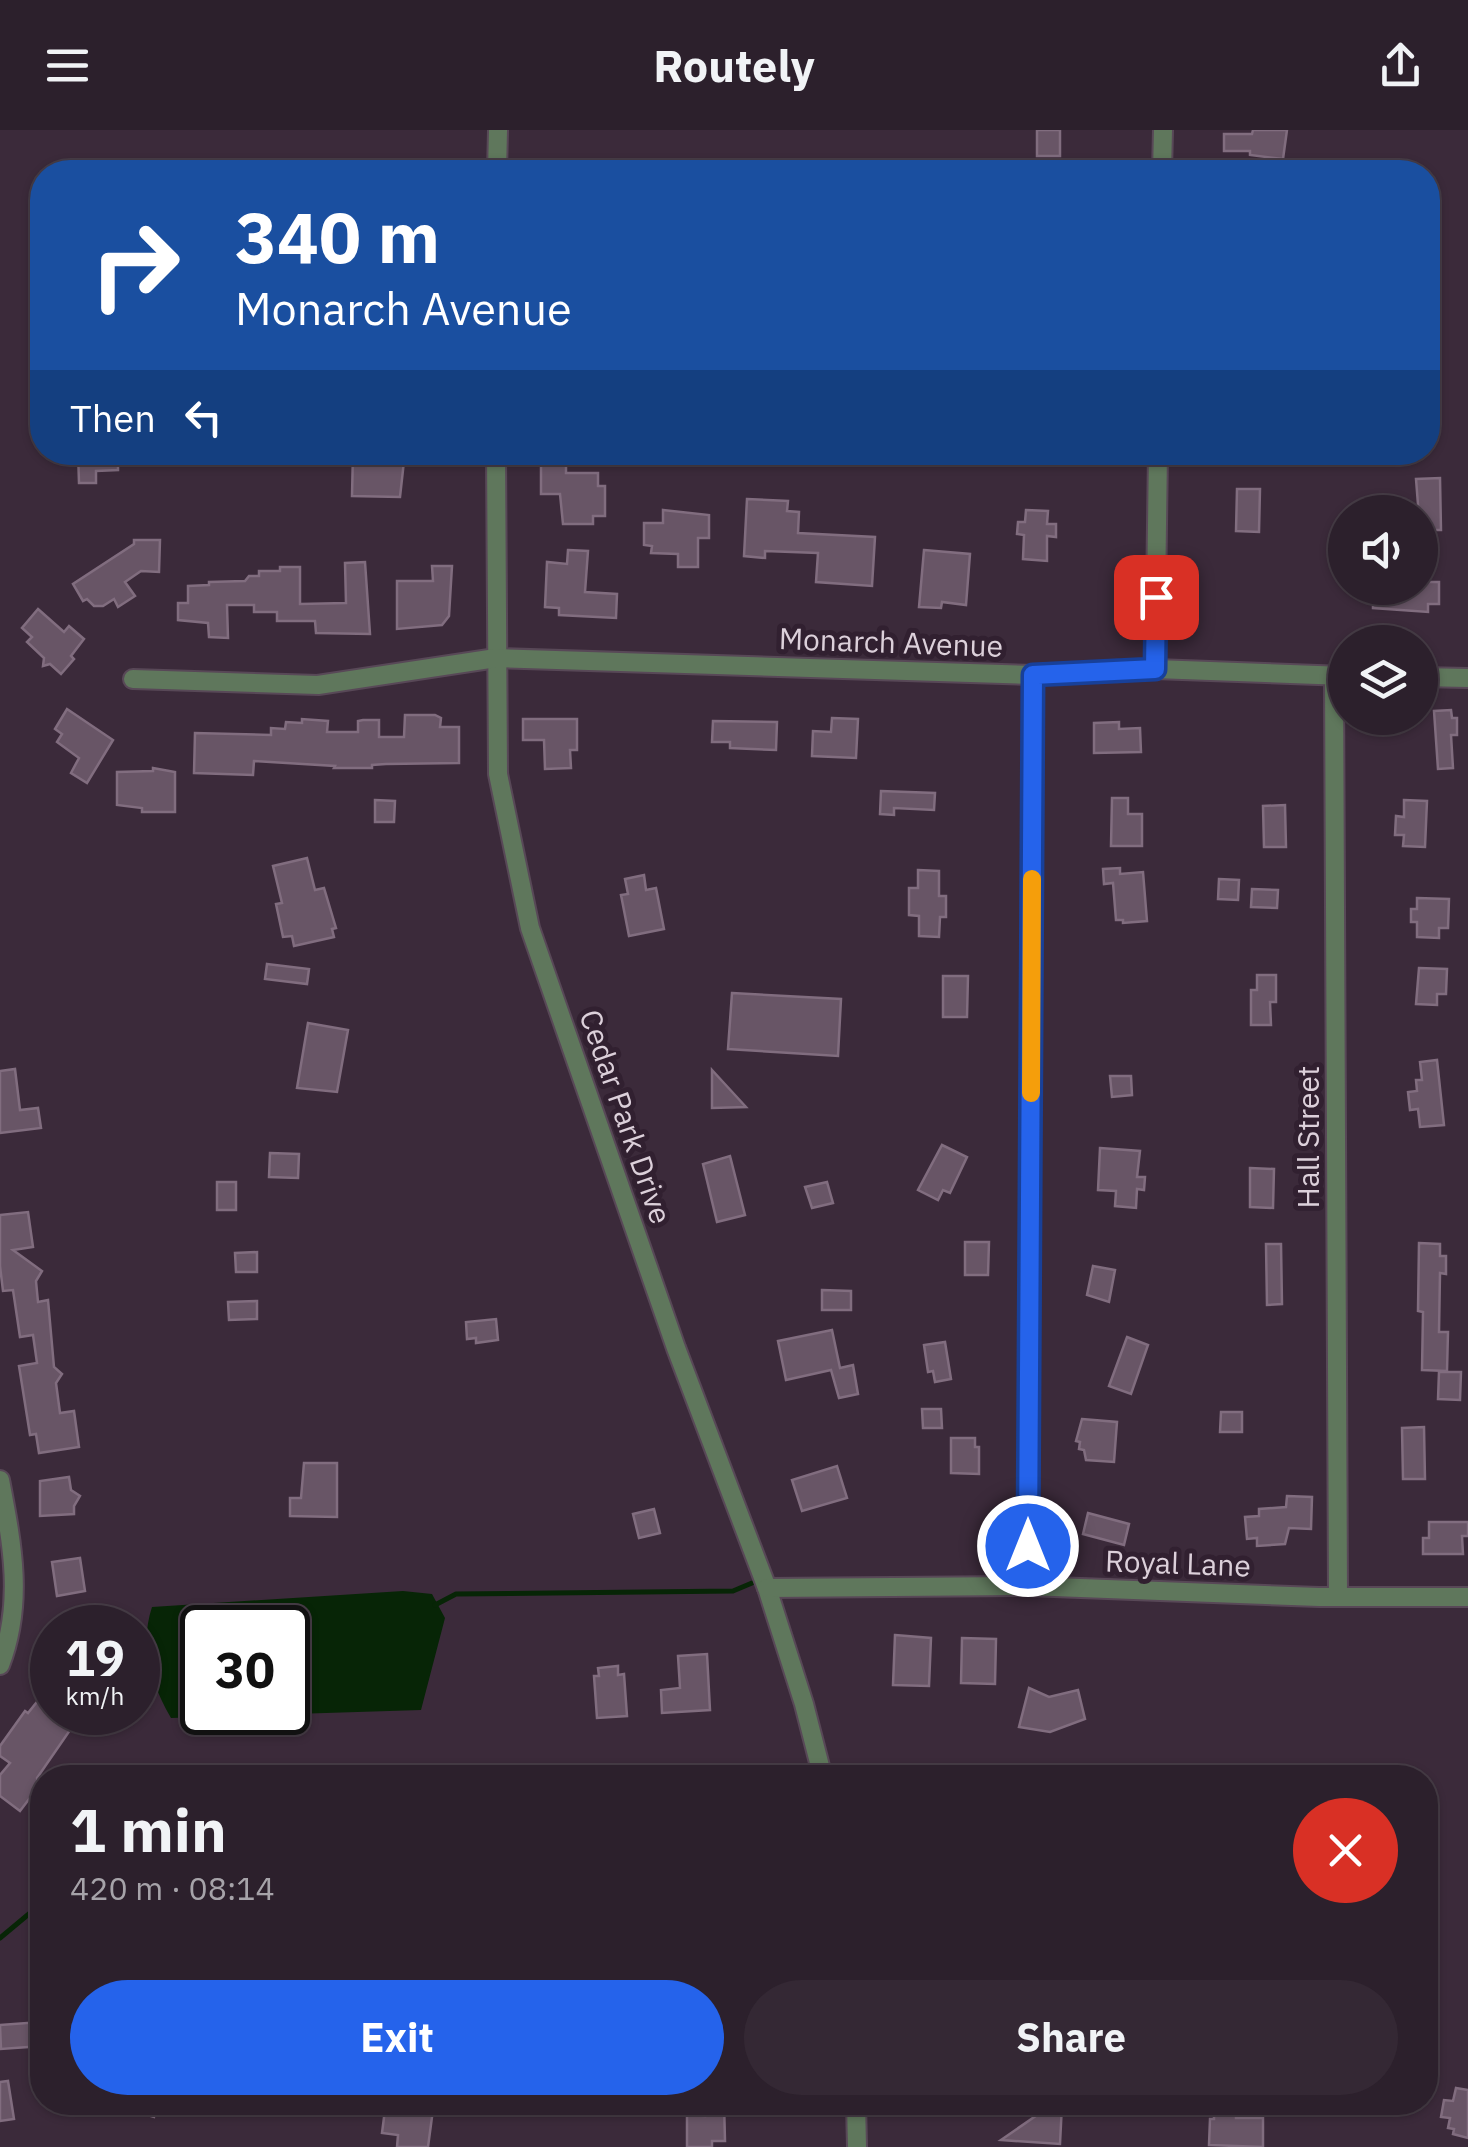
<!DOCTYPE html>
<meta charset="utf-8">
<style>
body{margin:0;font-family:"IBM Plex Sans",sans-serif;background:#342834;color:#f1f3f6;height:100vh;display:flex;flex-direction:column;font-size:38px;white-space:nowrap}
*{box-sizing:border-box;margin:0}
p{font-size:32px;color:#a6a3a9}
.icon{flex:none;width:55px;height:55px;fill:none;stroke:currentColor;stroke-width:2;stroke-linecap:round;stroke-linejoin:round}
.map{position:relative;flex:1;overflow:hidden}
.panel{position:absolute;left:30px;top:1635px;width:1408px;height:350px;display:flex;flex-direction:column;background:#2c202c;border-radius:40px;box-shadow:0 2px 8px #0004,0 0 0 2px #483e48}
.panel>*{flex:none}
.hud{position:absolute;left:30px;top:30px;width:1410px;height:305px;border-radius:40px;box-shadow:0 2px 8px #0004,0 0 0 2px #483e48;background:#1a4fa0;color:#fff;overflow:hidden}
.buttons{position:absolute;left:1328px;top:365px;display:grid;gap:20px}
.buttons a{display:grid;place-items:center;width:110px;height:110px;border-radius:50%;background:#2c202c;box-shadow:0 2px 8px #0004,0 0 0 2px #483e48;font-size:50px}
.speed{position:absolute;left:30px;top:1475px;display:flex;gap:20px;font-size:50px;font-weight:700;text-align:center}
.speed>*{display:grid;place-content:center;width:130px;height:130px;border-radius:50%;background:#2c202c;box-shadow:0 2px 8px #0004,0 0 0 2px #483e48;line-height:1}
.speed small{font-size:25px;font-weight:400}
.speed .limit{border:5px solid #111;border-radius:15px;background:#fff;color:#111}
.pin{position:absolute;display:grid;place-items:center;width:85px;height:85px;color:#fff;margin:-42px;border-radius:20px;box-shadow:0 5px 15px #0006}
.me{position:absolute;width:110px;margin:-55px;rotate:0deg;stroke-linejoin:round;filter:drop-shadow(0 0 8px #0008)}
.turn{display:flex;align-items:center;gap:35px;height:210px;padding:0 40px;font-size:45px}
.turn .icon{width:130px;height:130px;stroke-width:2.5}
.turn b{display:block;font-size:70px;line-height:85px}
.then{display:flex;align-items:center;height:95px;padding:0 40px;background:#0003;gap:20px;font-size:38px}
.round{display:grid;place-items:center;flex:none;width:105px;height:105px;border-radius:52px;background:#342834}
.overview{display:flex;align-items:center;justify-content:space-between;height:170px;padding:0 40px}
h1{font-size:60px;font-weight:800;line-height:75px}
.button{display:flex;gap:20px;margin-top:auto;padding:20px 40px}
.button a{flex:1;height:115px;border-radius:60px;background:#2563eb;color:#fff;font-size:40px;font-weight:800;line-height:115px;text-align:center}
.button a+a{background:#342834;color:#f1f3f6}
header{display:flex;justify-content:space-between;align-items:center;height:130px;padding:0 40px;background:#2c202c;font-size:45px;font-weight:800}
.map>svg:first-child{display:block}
.water{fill:#072506;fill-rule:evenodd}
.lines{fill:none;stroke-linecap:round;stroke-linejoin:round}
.stream{stroke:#072506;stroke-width:5}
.building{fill:#685566;stroke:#816d7f;stroke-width:2.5}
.minor-casing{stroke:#584857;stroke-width:22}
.minor{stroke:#5f775c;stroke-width:18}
.route-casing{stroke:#184099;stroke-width:25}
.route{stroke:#2563eb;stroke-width:18}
.slow{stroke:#f59e0b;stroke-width:18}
.labels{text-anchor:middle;stroke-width:10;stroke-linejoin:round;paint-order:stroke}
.street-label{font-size:30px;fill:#dcd0da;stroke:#312030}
</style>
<header><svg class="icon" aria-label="menu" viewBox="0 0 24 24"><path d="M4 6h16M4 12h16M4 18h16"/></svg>Routely<svg class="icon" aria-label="share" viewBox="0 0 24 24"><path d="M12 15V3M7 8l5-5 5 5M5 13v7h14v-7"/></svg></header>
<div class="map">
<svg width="1468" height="2017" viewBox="0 0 1468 2017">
<rect width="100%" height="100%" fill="#3b2a3a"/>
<path class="water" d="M 403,1461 L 432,1464 L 445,1488 L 421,1580 L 171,1588 C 151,1553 139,1517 152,1477 ZM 202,1498 L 288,1498 L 288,1582 L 202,1582 Z"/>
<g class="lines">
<g class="stream">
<path d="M 435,1475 L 456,1464 L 733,1461 L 752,1453"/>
<path d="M 120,1648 L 121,1644"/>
<path d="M 0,1808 L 42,1773"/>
</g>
</g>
<g class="building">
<rect x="1037" y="0" width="23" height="26"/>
<path d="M 1253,0 L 1287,0 L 1283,29 L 1250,25 L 1250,21 L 1224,21 L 1224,4 L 1252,4 Z"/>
<path d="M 78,322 L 118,322 L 118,340 L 96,341 L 96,353 L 79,353 Z"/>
<path d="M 353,322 L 405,322 L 400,367 L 352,366 Z"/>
<path d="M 541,334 L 566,334 L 566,343 L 598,343 L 598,356 L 605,356 L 605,386 L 593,386 L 593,394 L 563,394 L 560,364 L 541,364 Z"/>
<path d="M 1440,348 L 1441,400 L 1420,400 L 1416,349 Z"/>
<path d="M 1237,359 L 1260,359 L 1259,402 L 1236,401 Z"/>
<path d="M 747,369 L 788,371 L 787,381 L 799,382 L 798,403 L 875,407 L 872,456 L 816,452 L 818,423 L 765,421 L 765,428 L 744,426 Z"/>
<path d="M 663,380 L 709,385 L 709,408 L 698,408 L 698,437 L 678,437 L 678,424 L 651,423 L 652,416 L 644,415 L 644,393 L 663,393 Z"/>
<path d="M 1026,380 L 1048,381 L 1047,394 L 1056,394 L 1056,407 L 1047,406 L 1047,431 L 1023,429 L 1024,405 L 1017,404 L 1018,392 L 1025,392 Z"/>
<path d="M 134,410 L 160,410 L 159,442 L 141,441 L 125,452 L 135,466 L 118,477 L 114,469 L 103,476 L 94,476 L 87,469 L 83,471 L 73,454 L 134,414 Z"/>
<path d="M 568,420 L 588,421 L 585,462 L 617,464 L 616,488 L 559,485 L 559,478 L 545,477 L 547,432 L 567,434 Z"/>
<path d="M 924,420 L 970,424 L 966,475 L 942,472 L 941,478 L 919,477 Z"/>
<path d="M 365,432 L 370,504 L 316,503 L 315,491 L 277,491 L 277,482 L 254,482 L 254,475 L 227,475 L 228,508 L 209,507 L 208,493 L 178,490 L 178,473 L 188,473 L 188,456 L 209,455 L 209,452 L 245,451 L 249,446 L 259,446 L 259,441 L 280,441 L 280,437 L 300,437 L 300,474 L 346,473 L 345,433 Z"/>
<path d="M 432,436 L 452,436 L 449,486 L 442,495 L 397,499 L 397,451 L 433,451 Z"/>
<path d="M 1420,452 L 1439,452 L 1439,474 L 1428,474 L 1428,482 L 1373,478 L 1373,458 L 1420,458 Z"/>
<path d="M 38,479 L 64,502 L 69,496 L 84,509 L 71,526 L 74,529 L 61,544 L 50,534 L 43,536 L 44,528 L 27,512 L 32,507 L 22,498 Z"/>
<path d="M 67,579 L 113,610 L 87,653 L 71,643 L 79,628 L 57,612 L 62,604 L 55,599 Z"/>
<path d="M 1451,580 L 1452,588 L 1457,588 L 1457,605 L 1451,605 L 1453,638 L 1438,639 L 1434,581 Z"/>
<path d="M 405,585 L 435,585 L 441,588 L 440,597 L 459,597 L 459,633 L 386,634 L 372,635 L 372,638 L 334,638 L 335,636 L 254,631 L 253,645 L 194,643 L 195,603 L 271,605 L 271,598 L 285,599 L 286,592 L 302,593 L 302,589 L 328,591 L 327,602 L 358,602 L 358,591 L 363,590 L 379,590 L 379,607 L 404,607 Z"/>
<path d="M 832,588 L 858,589 L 856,628 L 812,626 L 813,601 L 831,602 Z"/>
<path d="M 523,589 L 577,589 L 577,620 L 570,620 L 571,638 L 545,639 L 544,610 L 523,610 Z"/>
<path d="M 713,591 L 777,592 L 776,620 L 730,618 L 730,612 L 712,612 Z"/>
<path d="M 1119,592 L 1119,599 L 1140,598 L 1141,622 L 1094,623 L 1094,593 Z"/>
<path d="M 153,638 L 175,642 L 175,682 L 142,682 L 142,678 L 117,675 L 117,642 L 153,641 Z"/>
<path d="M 881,661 L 935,663 L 934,680 L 894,678 L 894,685 L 880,684 Z"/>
<path d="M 1112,668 L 1128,668 L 1128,684 L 1142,684 L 1142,716 L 1111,716 Z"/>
<path d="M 375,670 L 395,671 L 394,692 L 375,692 Z"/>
<path d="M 1404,670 L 1427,671 L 1425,717 L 1403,716 L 1404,705 L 1395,705 L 1396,686 L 1404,687 Z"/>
<path d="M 1285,675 L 1286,717 L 1264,717 L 1263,676 Z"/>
<path d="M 307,728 L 315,760 L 324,758 L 336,798 L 332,799 L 334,807 L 294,816 L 292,806 L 283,807 L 276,774 L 282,773 L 273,736 Z"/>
<path d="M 1120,738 L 1120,744 L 1143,742 L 1147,791 L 1123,793 L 1123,790 L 1116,790 L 1113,753 L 1104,754 L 1103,739 Z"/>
<path d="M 918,740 L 939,741 L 939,766 L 946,766 L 946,787 L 940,787 L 939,807 L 919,806 L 919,786 L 909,785 L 909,758 L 918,758 Z"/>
<path d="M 644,745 L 646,760 L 656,758 L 664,799 L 629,806 L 621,765 L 628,764 L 625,749 Z"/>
<path d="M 1219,749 L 1239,750 L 1238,770 L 1218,769 Z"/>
<path d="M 1252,759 L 1278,760 L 1277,778 L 1251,777 Z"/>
<path d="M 1417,768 L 1449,769 L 1448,798 L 1439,798 L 1439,808 L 1417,807 L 1417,792 L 1411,792 L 1411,779 L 1417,779 Z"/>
<path d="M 267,834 L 309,839 L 307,854 L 265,849 Z"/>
<path d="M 1419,838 L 1447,839 L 1446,864 L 1437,864 L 1437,875 L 1416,874 Z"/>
<path d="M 1257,845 L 1276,845 L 1276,872 L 1270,872 L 1271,895 L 1251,895 L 1251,860 L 1257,860 Z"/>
<path d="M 943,846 L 968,846 L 967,887 L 943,887 Z"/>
<path d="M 732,863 L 841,869 L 838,926 L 728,919 Z"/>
<path d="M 308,893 L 348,900 L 337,962 L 297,958 Z"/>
<path d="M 1437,930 L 1444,995 L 1420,997 L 1418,979 L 1410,980 L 1408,962 L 1417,961 L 1416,950 L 1422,950 L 1420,932 Z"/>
<path d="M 15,939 L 20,980 L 38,978 L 41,998 L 0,1003 L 0,941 Z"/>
<path d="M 712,940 L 746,977 L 712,978 Z"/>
<path d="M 1110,946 L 1131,946 L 1132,965 L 1112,967 Z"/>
<path d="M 942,1015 L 967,1027 L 950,1063 L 943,1060 L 938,1070 L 918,1060 Z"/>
<path d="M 1100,1018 L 1140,1021 L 1137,1047 L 1145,1047 L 1144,1060 L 1137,1059 L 1136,1078 L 1115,1076 L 1116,1061 L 1098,1060 Z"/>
<path d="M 270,1023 L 299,1024 L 298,1048 L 269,1047 Z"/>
<path d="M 730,1026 L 745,1085 L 717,1092 L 703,1034 Z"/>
<path d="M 1250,1038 L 1274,1039 L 1273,1078 L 1250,1077 Z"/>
<rect x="217" y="1052" width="19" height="28"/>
<path d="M 827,1052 L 833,1073 L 812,1078 L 805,1057 Z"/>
<path d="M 28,1082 L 33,1117 L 13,1120 L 42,1141 L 36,1151 L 38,1172 L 48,1170 L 54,1237 L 62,1244 L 56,1253 L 60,1283 L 74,1281 L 79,1317 L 39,1323 L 36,1304 L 30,1305 L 19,1236 L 37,1233 L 33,1205 L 20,1207 L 13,1160 L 3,1161 L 0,1136 L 0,1085 Z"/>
<path d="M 965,1112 L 989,1112 L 988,1145 L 965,1145 Z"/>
<path d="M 1419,1113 L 1440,1114 L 1440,1126 L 1446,1126 L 1446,1144 L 1440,1143 L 1439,1202 L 1448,1202 L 1447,1241 L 1422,1240 L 1423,1182 L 1418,1181 Z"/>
<path d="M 1266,1114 L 1281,1114 L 1282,1174 L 1267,1175 Z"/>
<path d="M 257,1122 L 257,1142 L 236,1142 L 235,1123 Z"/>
<path d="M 1093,1136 L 1115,1140 L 1109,1172 L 1087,1165 Z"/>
<path d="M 822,1160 L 851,1161 L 851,1180 L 822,1180 Z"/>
<path d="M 257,1171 L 257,1189 L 229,1190 L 228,1172 Z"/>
<path d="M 496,1189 L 498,1210 L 476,1213 L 476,1208 L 467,1209 L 466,1192 Z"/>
<path d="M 832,1200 L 840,1238 L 853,1235 L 858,1264 L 839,1268 L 831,1240 L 786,1250 L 778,1211 Z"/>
<path d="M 1127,1207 L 1148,1215 L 1131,1264 L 1109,1256 Z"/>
<path d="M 945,1212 L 951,1249 L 935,1252 L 933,1241 L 928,1242 L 924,1215 Z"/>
<path d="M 1439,1242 L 1461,1242 L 1460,1270 L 1438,1269 Z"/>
<path d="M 922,1279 L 941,1279 L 942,1298 L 923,1298 Z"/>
<path d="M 1221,1282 L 1242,1282 L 1242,1302 L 1220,1302 Z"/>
<path d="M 1082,1289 L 1117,1292 L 1114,1332 L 1086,1330 L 1084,1320 L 1079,1319 L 1080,1312 L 1076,1311 Z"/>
<path d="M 1424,1297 L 1425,1349 L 1403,1349 L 1402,1298 Z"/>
<path d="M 951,1308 L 975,1308 L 975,1317 L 979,1317 L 979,1344 L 951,1343 Z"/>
<path d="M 304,1333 L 337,1333 L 337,1387 L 290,1386 L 290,1368 L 301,1368 Z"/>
<path d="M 837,1336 L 847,1368 L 802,1381 L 792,1350 Z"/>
<path d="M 69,1347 L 71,1360 L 80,1366 L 74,1376 L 74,1384 L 40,1386 L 40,1351 Z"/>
<path d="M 1287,1366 L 1312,1367 L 1311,1399 L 1289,1398 L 1285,1414 L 1257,1416 L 1257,1408 L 1247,1409 L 1245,1387 L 1259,1386 L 1259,1379 L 1286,1377 Z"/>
<path d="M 654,1379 L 660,1403 L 639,1408 L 633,1384 Z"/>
<path d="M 1088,1383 L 1129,1394 L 1124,1415 L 1083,1404 Z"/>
<path d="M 1429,1392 L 1468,1392 L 1468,1406 L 1462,1406 L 1463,1424 L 1423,1424 L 1423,1408 L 1429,1408 Z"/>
<path d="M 80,1428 L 85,1461 L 57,1466 L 52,1432 Z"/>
<path d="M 895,1505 L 931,1508 L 929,1556 L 893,1555 Z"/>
<path d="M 962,1508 L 996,1509 L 995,1554 L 961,1553 Z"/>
<path d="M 707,1524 L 710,1580 L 662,1583 L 661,1560 L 680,1558 L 678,1526 Z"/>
<path d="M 618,1536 L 618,1545 L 624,1544 L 627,1586 L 597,1588 L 594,1546 L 599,1546 L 598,1538 Z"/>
<path d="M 52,1553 L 52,1582 L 68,1582 L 77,1590 L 37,1648 L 39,1656 L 20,1681 L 0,1666 L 0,1645 L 10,1633 L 0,1626 L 0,1616 L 25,1581 L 28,1583 Z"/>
<path d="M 1029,1558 L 1049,1567 L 1078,1560 L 1085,1589 L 1050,1602 L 1019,1597 Z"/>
<path d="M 40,1892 L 42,1916 L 1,1919 L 0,1895 Z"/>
<path d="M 8,1951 L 14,1989 L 0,1991 L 0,1952 Z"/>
<path d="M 1456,1958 L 1468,1960 L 1468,2008 L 1453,2004 L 1454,1999 L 1448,1998 L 1450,1988 L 1441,1987 L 1444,1970 L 1453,1971 Z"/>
<path d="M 117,1972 L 158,1972 L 154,1987 L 117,1976 Z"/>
<path d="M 386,1972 L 434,1972 L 428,2017 L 397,2017 L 398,2005 L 382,2003 Z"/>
<path d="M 705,1972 L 724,1972 L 725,2011 L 712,2011 L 712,2017 L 687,2017 L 687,1985 L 705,1986 Z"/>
<path d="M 1053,1974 L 1062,1974 L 1060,2014 L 1001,2010 Z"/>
<path d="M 1214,1977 L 1236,1977 L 1236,1988 L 1263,1988 L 1263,2017 L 1209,2015 L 1210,1989 L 1214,1989 Z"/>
</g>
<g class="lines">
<defs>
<g id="minor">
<path d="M 497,42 L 498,0"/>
<path d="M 1162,42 L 1163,0"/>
<path d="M 496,322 L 498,644 L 530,798 L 676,1218 L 767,1458 L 804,1574 L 823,1648"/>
<path d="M 1155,539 L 1158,322"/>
<path d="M 1334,546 L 1338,1467"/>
<path d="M 1420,547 L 1468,548"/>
<path d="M 133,549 L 318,555 L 496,528 L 1033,545 L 1155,539 L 1345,546"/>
<path d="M 0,1350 C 12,1413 24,1473 0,1535"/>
<path d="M 1028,1456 L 1033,545"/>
<path d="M 767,1458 L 1028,1456 L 1319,1467 L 1468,1467"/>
<path d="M 856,1972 L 857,2017"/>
</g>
</defs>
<use href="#minor" class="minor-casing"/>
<use href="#minor" class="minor"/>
</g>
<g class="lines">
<defs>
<path id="route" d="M 1028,1416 L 1033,545 L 1155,539 L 1156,467"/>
</defs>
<use href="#route" class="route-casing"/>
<use href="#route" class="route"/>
<path class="slow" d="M 1031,963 L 1032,749"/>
</g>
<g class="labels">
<g class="street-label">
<text transform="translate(891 513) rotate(2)" y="10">Monarch Avenue</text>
<text transform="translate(625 987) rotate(71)" y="10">Cedar Park Drive</text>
<text transform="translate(1309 1007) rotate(-90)" y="10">Hall Street</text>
<text transform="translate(1178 1434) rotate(2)" y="10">Royal Lane</text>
</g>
</g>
</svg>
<div class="buttons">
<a><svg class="icon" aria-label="sound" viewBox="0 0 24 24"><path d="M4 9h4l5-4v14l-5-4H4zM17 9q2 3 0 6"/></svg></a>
<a><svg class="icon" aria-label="layers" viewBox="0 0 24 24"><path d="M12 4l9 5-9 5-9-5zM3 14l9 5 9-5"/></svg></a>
</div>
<div class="speed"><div>19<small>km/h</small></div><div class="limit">30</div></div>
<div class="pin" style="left:1156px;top:467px;background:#d93025"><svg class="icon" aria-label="arrive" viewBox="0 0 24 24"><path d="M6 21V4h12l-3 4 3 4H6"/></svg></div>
<svg class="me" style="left:1028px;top:1416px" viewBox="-20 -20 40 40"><circle r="17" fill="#2563eb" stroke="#fff" stroke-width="3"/><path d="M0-11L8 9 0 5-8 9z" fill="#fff"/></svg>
<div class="hud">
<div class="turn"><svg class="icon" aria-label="right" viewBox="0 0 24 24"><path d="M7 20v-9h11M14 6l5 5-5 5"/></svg><div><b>340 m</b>Monarch Avenue</div></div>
<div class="then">Then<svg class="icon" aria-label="left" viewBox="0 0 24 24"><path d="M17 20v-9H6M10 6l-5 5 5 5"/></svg></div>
</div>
<section class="panel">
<div class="overview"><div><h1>1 min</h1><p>420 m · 08:14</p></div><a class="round" style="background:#d93025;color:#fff"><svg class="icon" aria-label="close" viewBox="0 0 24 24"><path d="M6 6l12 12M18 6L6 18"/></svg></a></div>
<div class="button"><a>Exit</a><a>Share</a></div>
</section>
</div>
